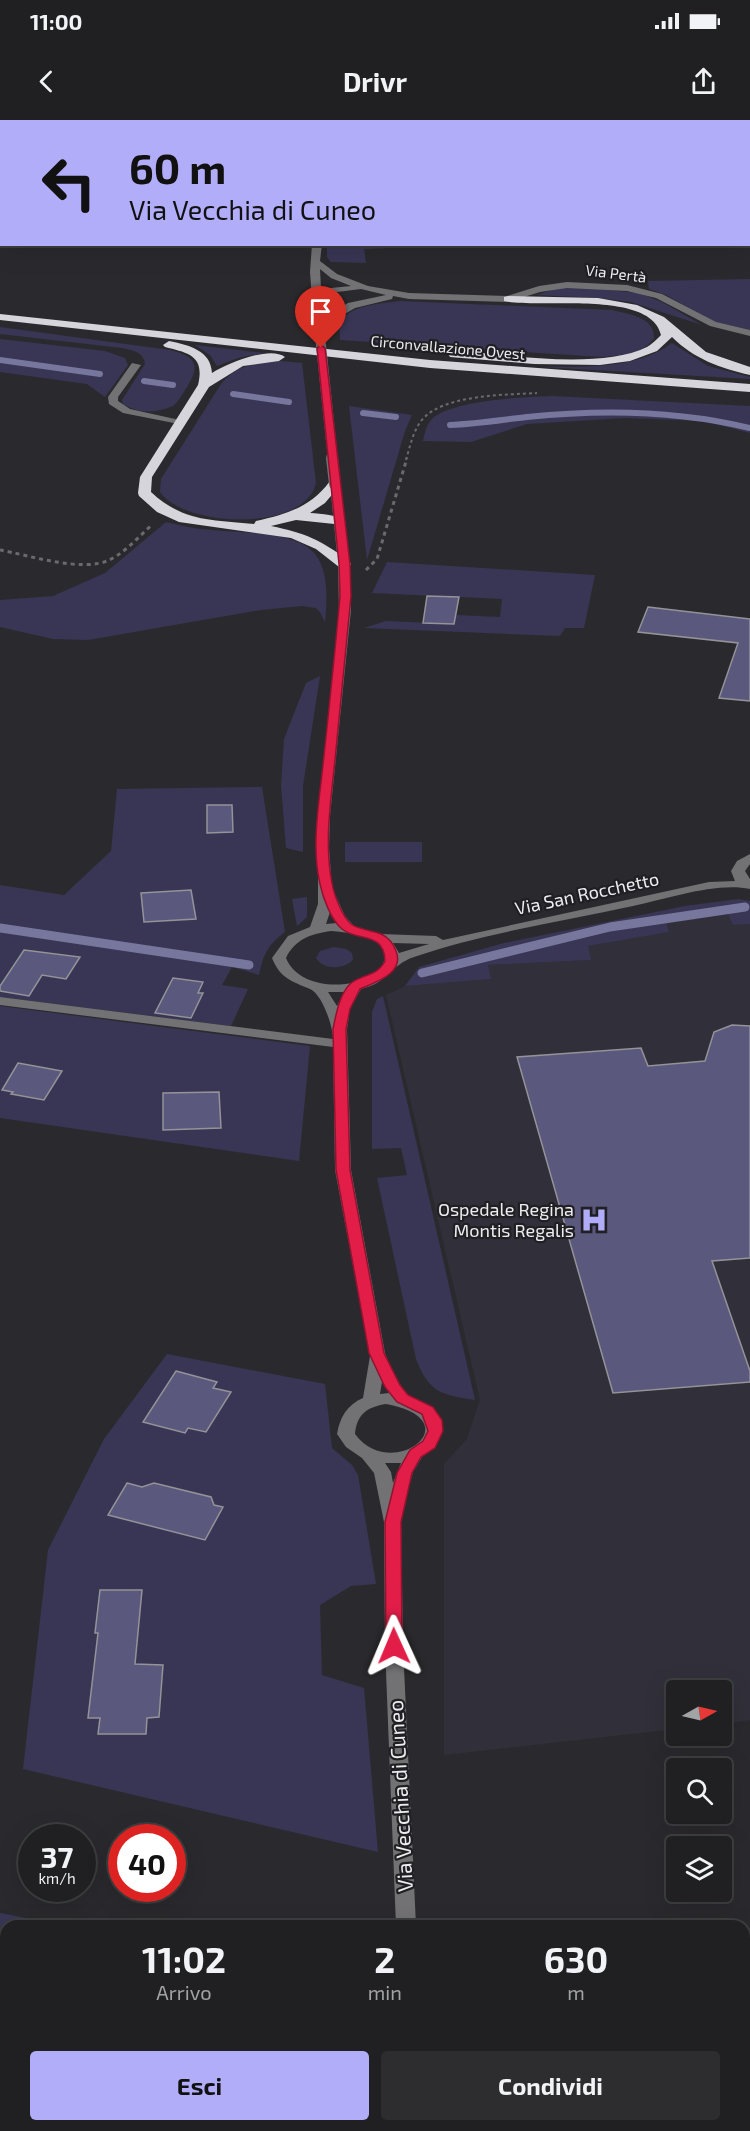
<!DOCTYPE html>
<html lang="it">
<meta charset="utf-8">
<style>
body{margin:0;font-family:"Exo 2",sans-serif;background:#2d2d2f;color:#f1f3f6;height:100vh;display:flex;flex-direction:column;font-size:22px;white-space:nowrap}
*{box-sizing:border-box;margin:0}
p{font-size:20px;color:#a2a3a5}
.icon{flex:none;width:33px;height:33px;fill:none;stroke:currentColor;stroke-width:2;stroke-linecap:round;stroke-linejoin:round}
.map{position:relative;flex:1;overflow:hidden}
.panel{position:absolute;left:0px;top:1800px;width:750px;height:212px;display:flex;flex-direction:column;background:#202022;border-radius:18px 18px 0 0;box-shadow:0 6px 24px #0002,0 0 0 2px #3d3e40}
.panel>*{flex:none}
.banner{position:absolute;left:0px;top:0px;width:750px;height:126px;box-shadow:0 6px 24px #0002,0 0 0 2px #3d3e40;background:#b2adf9;color:#111;overflow:hidden}
.needle{width:39px;rotate:82deg}
.tools{position:absolute;left:666px;top:1560px;display:grid;gap:12px}
.tools a{display:grid;place-items:center;width:66px;height:66px;border-radius:6px;background:#202022;box-shadow:0 6px 24px #0002,0 0 0 2px #3d3e40;font-size:30px}
.speed{position:absolute;left:18px;top:1704px;display:flex;gap:12px;font-size:30px;font-weight:700;text-align:center}
.speed>*{display:grid;place-content:center;width:78px;height:78px;border-radius:50%;background:#202022;box-shadow:0 6px 24px #0002,0 0 0 2px #3d3e40;line-height:1}
.speed small{font-size:15px;font-weight:400}
.speed .limit{border:9px solid #d22;background:#fff;color:#111}
.pin{position:absolute;display:grid;place-items:center;width:51px;height:51px;color:#fff;margin:-62px -26px;border-radius:50% 50% 50% 0;rotate:-45deg;box-shadow:0 0 6px #0007}
.pin .icon{rotate:45deg}
.me{position:absolute;width:66px;margin:-33px;rotate:359deg;stroke-linejoin:round;filter:drop-shadow(0 0 4px #0008)}
.turn{display:flex;align-items:center;gap:21px;height:126px;padding:0 30px;font-size:27px}
.turn .icon{width:78px;height:78px;stroke-width:2.5}
.turn b{display:block;font-size:42px;line-height:51px}
.eta{display:flex;justify-content:space-evenly;align-items:center;height:102px;text-align:center}
.eta b{font-size:36px;font-weight:700;line-height:42px}
.primary-button{display:flex;gap:12px;margin-top:auto;padding:12px 30px}
.primary-button a{flex:1;height:69px;border-radius:6px;background:#b2adf9;color:#111;font-size:24px;font-weight:700;line-height:69px;text-align:center}
.primary-button a+a{background:#2d2d2f;color:#f1f3f6}
.status{display:flex;justify-content:space-between;align-items:center;height:42px;padding:0 30px;background:#202022;direction:ltr}
.status svg{height:16px;fill:currentColor}
header{display:flex;justify-content:space-between;align-items:center;height:78px;padding:0 30px;background:#202022;font-size:27px;font-weight:700}
.map>svg:first-child{display:block}
.built{fill:#31303a}
.green{fill:#383654}
.lines{fill:none;stroke-linecap:round;stroke-linejoin:round}
.stream-far1{stroke:#77769c;stroke-width:6}
.stream{stroke:#77769c;stroke-width:9}
.building{fill:#5a587d;stroke:#939398;stroke-width:1.5}
.path-far1{stroke:#6a6a6e;stroke-width:2;stroke-dasharray:3 3;stroke-linecap:butt}
.path{stroke:#6a6a6e;stroke-width:3;stroke-dasharray:4 4;stroke-linecap:butt}
.minor{fill:#727274;fill-rule:evenodd}
.highway{fill:#d5d5db;fill-rule:evenodd}
.minor-bridge-far1{stroke:#727274;stroke-width:10}
.minor-bridge{stroke:#727274;stroke-width:12}
.route{fill:#e11d48;stroke:#92132f;stroke-width:1.5}
.labels{text-anchor:middle;stroke-width:4.5;stroke-linejoin:round;paint-order:stroke}
.far-street-label{font-size:15px;fill:#ededf0;stroke:#202024}
.street-label{font-size:18px;fill:#ededf0;stroke:#202024}
.poi-label{font-size:18px;fill:#ededf0;stroke:#202024;text-anchor:end}
.near-street-label{font-size:21px;fill:#ededf0;stroke:#202024}
</style>
<div class="status"><b>11:00</b><svg viewBox="0 0 49 12"><path d="M0 12V9h3v3zM5 12V6h3v6zM10 12V3h3v9zM15 12V0h3v12zM26 1h20v11H26zM47 4h2v5h-2z"/></svg></div>
<header><svg class="icon" aria-label="back" viewBox="0 0 24 24"><path d="M15 5l-7 7 7 7"/></svg>Drivr<svg class="icon" aria-label="share" viewBox="0 0 24 24"><path d="M12 15V3M7 8l5-5 5 5M5 13v7h14v-7"/></svg></header>
<div class="map">
<svg width="750" height="2011" viewBox="0 0 750 2011">
<rect width="100%" height="100%" fill="#2a2a2e"/>
<path class="built" d="M 728,794 L 734,805 L 750,804 L 750,1600 L 722,1604 L 722,1570 L 676,1570 L 676,1609 L 444,1635 L 444,1344 L 467,1319 L 480,1280 L 386,875 L 405,866 L 490,859 L 488,845 L 590,840 L 587,826 L 669,812 L 666,799 Z"/>
<g class="green">
<path d="M 452,125 L 364,129 L 366,143 L 331,142 L 327,137 L 327,124 Z"/>
<path d="M 750,159 L 750,210 L 714,202 L 666,175 L 649,169 L 648,161 Z"/>
<path d="M 576,167 L 639,173 L 662,182 L 702,205 L 631,182 L 599,178 L 537,175 L 558,168 Z"/>
<path d="M 400,181 L 612,190 C 628,194 655,197 654,218 C 643,235 620,235 602,237 L 340,220 C 340,215 339,209 340,205 C 344,185 385,183 400,181 Z"/>
<path d="M 0,207 L 170,230 C 194,236 202,244 187,267 C 183,273 179,281 173,286 C 157,293 138,294 123,284 L 122,280 L 145,244 C 144,232 132,230 122,228 L 0,214 Z"/>
<path d="M 0,219 L 105,231 L 125,238 L 128,245 L 105,277 L 87,264 L 0,252 Z"/>
<path d="M 672,223 L 708,246 L 750,257 L 750,259 L 543,247 C 586,246 635,250 672,223 Z"/>
<path d="M 195,225 L 264,233 L 238,238 L 217,246 L 210,235 Z"/>
<path d="M 281,241 L 302,243 L 316,363 C 305,412 185,408 160,372 L 161,359 L 221,264 C 236,245 258,241 281,241 Z"/>
<path d="M 552,276 L 750,286 L 750,313 L 704,301 L 625,298 L 527,304 L 471,322 L 423,321 C 425,313 426,305 432,299 C 451,280 525,277 552,276 Z"/>
<path d="M 349,286 L 412,295 L 405,311 L 367,440 Z"/>
<path d="M 166,402 C 182,406 197,409 212,410 C 239,413 297,411 315,434 C 329,451 327,481 325,502 L 320,492 L 316,488 L 302,486 L 261,490 L 88,520 L 53,519 L 0,507 L 0,480 L 53,476 L 105,453 Z"/>
<path d="M 387,442 L 595,455 L 584,508 L 565,508 L 560,516 L 364,508 L 386,501 L 454,504 L 456,495 L 500,497 L 502,479 L 372,473 Z"/>
<path d="M 320,556 L 303,666 L 303,732 L 286,728 L 281,665 L 284,619 L 306,563 Z"/>
<path d="M 262,667 L 285,812 C 267,826 264,833 259,855 L 232,847 L 222,865 L 248,869 L 231,906 L 0,877 L 0,765 L 64,775 L 111,731 L 117,669 Z"/>
<rect x="345" y="722" width="77" height="20"/>
<path d="M 307,777 L 307,797 L 297,806 L 292,779 Z"/>
<path d="M 738,779 L 750,781 L 750,804 L 733,805 L 728,794 L 666,799 L 669,812 L 588,826 L 591,840 L 488,845 L 491,859 L 405,866 L 419,847 L 504,823 L 685,786 Z"/>
<path d="M 334,827 L 346,829 L 352,833 L 353,840 C 342,850 324,850 316,838 L 320,831 Z"/>
<path d="M 383,876 L 475,1280 C 442,1275 429,1273 416,1239 L 377,1058 L 407,1055 L 401,1028 L 372,1029 L 372,892 L 377,879 Z"/>
<path d="M 0,886 L 310,926 L 299,1041 L 0,998 Z"/>
<path d="M 167,1234 L 325,1264 L 332,1328 L 352,1345 L 358,1355 L 376,1464 L 351,1466 L 320,1485 L 322,1555 L 364,1568 L 378,1732 L 23,1649 L 48,1430 L 104,1319 Z"/>
<path d="M 0,1793 L 68,1806 L 6,1806 L 6,1834 L 0,1831 Z"/>
</g>
<g class="lines">
<g class="stream-far1">
<path d="M 0,240 L 100,254"/>
<path d="M 144,261 L 173,265"/>
<path d="M 233,274 L 289,282"/>
<path d="M 363,293 L 396,297"/>
<path d="M 450,305 C 476,304 501,300 527,297 C 603,289 676,290 750,308"/>
</g>
<g class="stream">
<path d="M 0,808 L 249,845"/>
<path d="M 422,853 L 610,807 L 745,787"/>
</g>
</g>
<g class="building">
<path d="M 427,476 L 459,477 L 454,504 L 423,503 Z"/>
<path d="M 648,487 L 750,499 L 750,581 L 719,578 L 738,523 L 638,512 Z"/>
<path d="M 207,685 L 232,685 L 233,712 L 207,713 Z"/>
<path d="M 191,770 L 196,799 L 144,802 L 141,773 Z"/>
<path d="M 24,830 L 80,837 L 66,859 L 42,855 L 29,876 L 0,871 L 0,866 Z"/>
<path d="M 173,858 L 203,862 L 198,873 L 203,873 L 191,898 L 155,893 Z"/>
<path d="M 732,905 L 750,906 L 750,1138 L 712,1141 L 750,1251 L 750,1262 L 613,1273 L 517,937 L 641,928 L 648,946 L 705,941 L 714,912 Z"/>
<path d="M 18,943 L 62,951 L 44,980 L 11,974 L 13,972 L 2,970 Z"/>
<path d="M 219,972 L 221,1008 L 163,1010 L 163,973 Z"/>
<path d="M 176,1251 L 217,1262 L 213,1268 L 231,1272 L 206,1312 L 188,1308 L 185,1313 L 143,1302 Z"/>
<path d="M 127,1363 L 142,1367 L 154,1363 L 211,1377 L 214,1385 L 223,1387 L 205,1420 L 108,1395 Z"/>
<path d="M 100,1470 L 142,1470 L 135,1544 L 163,1545 L 159,1597 L 147,1598 L 146,1614 L 98,1614 L 100,1598 L 88,1598 L 98,1513 L 95,1513 Z"/>
</g>
<g class="lines">
<path class="path-far1" d="M 406,340 C 410,326 413,312 421,301 C 442,274 506,275 537,273"/>
<g class="path">
<path d="M 0,430 C 28,435 83,453 109,440 C 126,432 138,417 152,405"/>
<path d="M 366,450 L 377,439 L 407,338"/>
</g>
<g class="minor">
<path d="M 300,0 L 308,0 L 309,2 L 301,2 Z"/>
<path d="M 312,124 L 322,124 L 320,141 L 337,154 L 368,166 L 409,173 L 507,176 L 539,166 L 567,162 L 627,165 L 662,174 L 716,202 L 750,210 L 750,216 L 710,206 L 656,178 L 627,171 L 567,168 L 540,172 L 508,182 L 409,179 L 393,176 L 392,179 L 355,188 L 319,209 L 314,206 L 310,152 ZM 320,149 L 331,158 L 351,166 L 321,169 ZM 361,169 L 386,175 L 348,183 L 323,197 L 321,174 Z"/>
<path d="M 132,243 L 141,245 L 118,277 L 118,281 L 130,289 L 184,301 L 184,305 L 123,293 L 109,284 L 108,277 Z"/>
<path d="M 335,361 L 340,364 L 350,444 L 351,490 L 330,696 L 329,728 L 332,768 L 345,796 L 354,806 L 381,814 L 436,816 L 443,820 L 709,762 L 735,761 L 731,751 L 737,741 L 750,734 L 750,744 L 745,751 L 750,759 L 750,769 C 716,762 667,779 633,786 C 560,802 484,813 414,837 C 390,845 390,862 361,869 L 350,889 L 347,909 L 351,1050 L 385,1233 L 393,1254 L 409,1277 L 432,1287 L 442,1302 L 442,1314 L 432,1329 L 422,1337 L 413,1352 L 401,1397 L 403,1526 L 416,1806 L 396,1806 L 385,1526 L 384,1402 L 374,1353 L 362,1338 L 346,1327 L 337,1314 C 340,1297 347,1285 363,1278 L 370,1236 L 335,1050 L 333,927 L 0,885 L 0,877 L 333,919 C 333,906 322,874 310,869 C 291,861 280,858 272,838 L 288,816 L 310,807 L 318,784 L 318,696 L 339,490 L 338,444 L 330,364 ZM 330,792 L 337,803 L 326,804 ZM 331,811 C 346,812 393,818 384,841 C 382,847 378,852 372,855 C 347,871 298,868 286,838 C 295,819 311,814 331,811 ZM 393,823 L 429,824 L 399,833 ZM 328,872 L 345,872 L 337,886 ZM 382,1262 L 389,1273 L 380,1274 ZM 386,1284 C 474,1300 392,1364 355,1314 C 357,1294 367,1287 386,1284 ZM 385,1343 L 401,1343 L 393,1363 L 391,1352 Z"/>
<path d="M 363,2006 L 385,2006 L 383,2011 L 361,2011 Z"/>
</g>
<g class="highway">
<path d="M 508,176 L 598,178 L 637,185 L 664,197 L 706,232 L 750,247 L 750,255 C 720,248 694,239 672,217 L 657,231 L 630,241 L 600,245 L 534,244 L 450,237 L 448,234 L 454,230 C 506,235 600,250 647,227 C 652,224 657,219 661,215 C 651,169 538,189 504,181 L 504,177 Z"/>
<path d="M 0,194 L 430,240 L 750,264 L 750,272 L 430,248 L 0,200 Z"/>
<path d="M 169,221 C 188,225 211,230 212,253 C 226,244 270,225 285,237 L 279,241 L 243,246 L 209,267 L 152,357 L 151,372 C 183,402 213,400 254,404 L 256,401 C 287,394 311,387 330,361 L 340,361 L 341,364 L 325,383 L 310,393 C 322,394 337,394 346,402 L 344,405 L 296,400 L 271,406 C 305,413 321,420 349,441 L 351,444 L 349,447 L 339,447 L 316,429 L 291,418 L 179,402 L 157,392 L 139,376 L 138,373 L 140,357 L 198,265 C 205,236 189,233 165,227 L 163,225 Z"/>
</g>
<path class="minor-bridge-far1" d="M 319,206 L 333,340"/>
<path class="minor-bridge" d="M 332,338 L 335,364"/>
</g>
<path class="route" d="M 321,225 L 325,228 L 350,444 L 351,476 C 346,531 340,585 335,640 C 331,680 324,723 332,763 C 334,775 342,796 351,804 C 359,810 372,810 381,814 C 388,817 394,824 396,831 C 405,853 376,862 360,869 L 350,889 L 346,909 L 350,1050 L 384,1233 L 400,1265 L 408,1275 L 433,1287 L 442,1300 L 443,1311 L 435,1328 L 421,1337 L 412,1353 L 401,1402 L 402,1526 L 400,1530 L 388,1530 L 386,1526 L 385,1402 L 397,1353 L 410,1330 L 423,1321 L 428,1311 L 422,1294 L 397,1282 L 385,1267 L 369,1233 L 336,1050 L 333,909 C 336,895 339,875 350,864 C 361,854 377,857 385,841 C 384,811 358,822 342,809 C 331,800 323,778 320,764 C 311,726 319,683 323,645 C 329,589 335,533 340,476 L 339,444 L 317,228 Z"/>
<defs>
<symbol id="hospital-bare" viewBox="-9 -9 18 18"><path d="M-5-5h3v3.5h4V-5h3V5h-3V1.5h-4V5h-3Z" fill="#b2adf9" stroke="#202024" stroke-width="2.5" paint-order="stroke"/></symbol>
</defs>
<g fill-rule="evenodd">
<use href="#hospital-bare" x="575" y="1081" width="38" height="38"/>
</g>
<g class="labels">
<g class="far-street-label">
<text transform="translate(616 154) rotate(7)" y="5">Via Pertà</text>
<text transform="translate(448 228) rotate(5)" y="5">Circonvallazione Ovest</text>
</g>
<g class="street-label">
<text transform="translate(587 774) rotate(-12)" y="6">Via San Rocchetto</text>
</g>
<g class="poi-label">
<text x="574" y="1096">Ospedale Regina<tspan x="574" dy="21">Montis Regalis</tspan></text>
</g>
<g class="near-street-label">
<text transform="translate(401 1676) rotate(-93)" y="7">Via Vecchia di Cuneo</text>
</g>
</g>
</svg>
<div class="tools">
<a><svg class="needle" viewBox="-14 -14 28 28"><path d="M0-13l5 13h-10z" fill="#e53935"/><path d="M0 13l5-13h-10z" fill="#a2a3a5"/></svg></a>
<a><svg class="icon" aria-label="search" viewBox="0 0 24 24"><circle cx="10" cy="10" r="6"/><path d="M15 15l6 6"/></svg></a>
<a><svg class="icon" aria-label="layers" viewBox="0 0 24 24"><path d="M12 4l9 5-9 5-9-5zM3 14l9 5 9-5"/></svg></a>
</div>
<div class="speed"><div>37<small>km/h</small></div><div class="limit">40</div></div>
<div class="pin" style="left:321px;top:228px;background:#d93025"><svg class="icon" aria-label="arrive" viewBox="0 0 24 24"><path d="M6 21V4h12l-3 4 3 4H6"/></svg></div>
<svg class="me" style="left:394px;top:1526px" viewBox="-20 -20 40 40"><path d="M0-17L14 15 0 8-14 15z" fill="#e11d48" stroke="#fff" stroke-width="4"/></svg>
<div class="banner">
<div class="turn"><svg class="icon" aria-label="left" viewBox="0 0 24 24"><path d="M17 20v-9H6M10 6l-5 5 5 5"/></svg><div><b>60 m</b>Via Vecchia di Cuneo</div></div>
</div>
<section class="panel">
<div class="eta">
<div><b>11:02</b><p>Arrivo</p></div>
<div><b>2</b><p>min</p></div>
<div><b>630</b><p>m</p></div>
</div>
<div class="primary-button"><a>Esci</a><a>Condividi</a></div>
</section>
</div>
